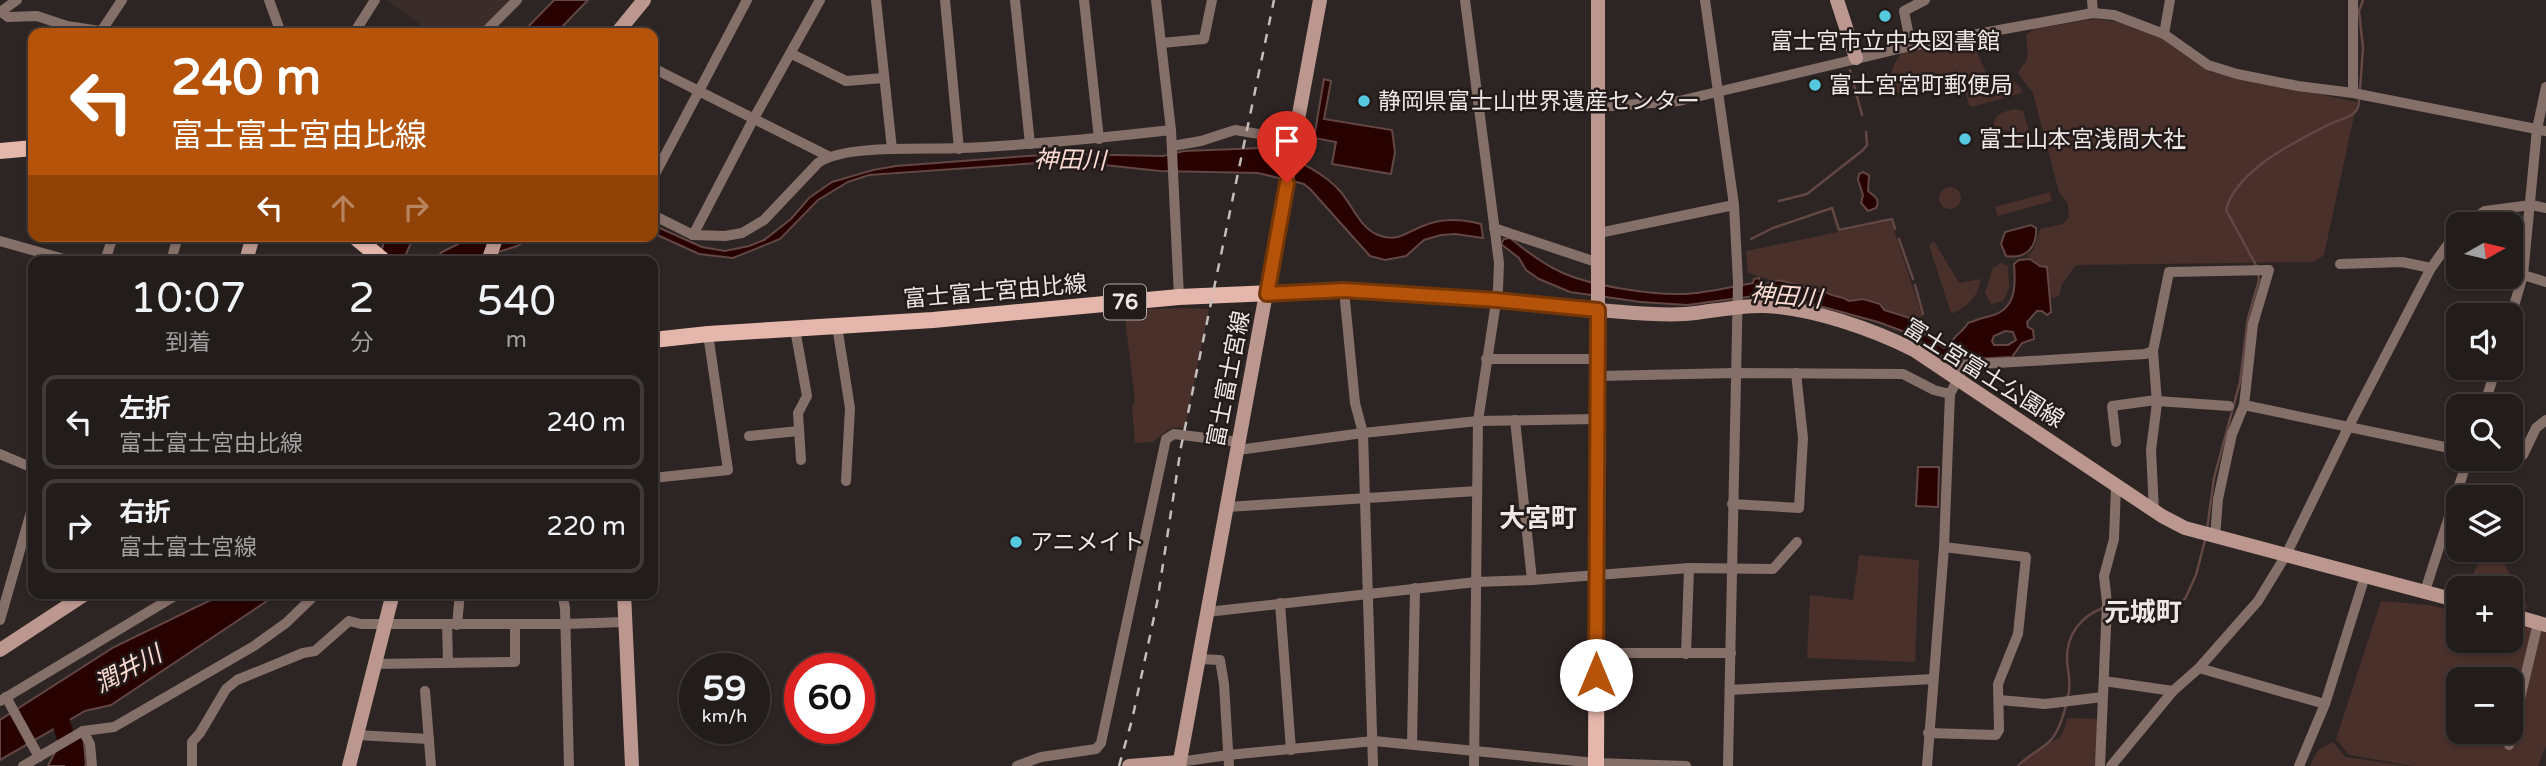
<!DOCTYPE html>
<html lang="ja">
<meta charset="utf-8">
<style>
body{margin:0;font-family:"Varela Round","Noto Sans JP",sans-serif;background:#2a2523;color:#f1f3f6;height:100vh;display:flex;flex-direction:column;font-size:26px;white-space:nowrap}
*{box-sizing:border-box;margin:0}
p{font-size:23px;color:#a2a1a2}
.icon{flex:none;width:38px;height:38px;fill:none;stroke:currentColor;stroke-width:2;stroke-linecap:round;stroke-linejoin:round}
.map{position:relative;flex:1;overflow:hidden}
.panel{position:absolute;left:28px;top:256px;width:630px;height:343px;display:flex;flex-direction:column;background:#221c1a;border-radius:14px;box-shadow:0 2px 5px #0004,0 0 0 2px #3f3a39}
.panel>*{flex:none}
.hud{position:absolute;left:28px;top:28px;width:630px;height:214px;border-radius:14px;box-shadow:0 2px 5px #0004,0 0 0 2px #3f3a39;background:#b45309;color:#fff;overflow:hidden}
.needle{width:46px;rotate:82deg}
.fabs{position:absolute;left:2446px;top:212px;display:grid;gap:14px}
.fabs a{display:grid;place-items:center;width:77px;height:77px;border-radius:14px;background:#221c1a;box-shadow:0 2px 5px #0004,0 0 0 2px #3f3a39;font-size:35px}
.speed{position:absolute;left:679px;top:653px;display:flex;gap:14px;font-size:35px;font-weight:700;text-align:center}
.speed>*{display:grid;place-content:center;width:91px;height:91px;border-radius:50%;background:#221c1a;box-shadow:0 2px 5px #0004,0 0 0 2px #3f3a39;line-height:1}
.speed small{font-size:18px;font-weight:400}
.speed .limit{border:10px solid #d22;background:#fff;color:#111}
.pin{position:absolute;display:grid;place-items:center;width:60px;height:60px;color:#fff;margin:-72px -30px;border-radius:50% 50% 50% 0;rotate:-45deg;box-shadow:0 0 7px #0007}
.pin .icon{rotate:45deg}
.me{position:absolute;width:77px;margin:-38px;rotate:0deg;stroke-linejoin:round;filter:drop-shadow(0 0 5px #0008)}
.turn{display:flex;align-items:center;gap:24px;height:147px;padding:0 28px;font-size:32px}
.turn .icon{width:91px;height:91px;stroke-width:2.5}
.turn b{display:block;font-size:49px;line-height:60px}
.lanes{display:flex;align-items:center;height:66px;padding:0 28px;background:#0003;justify-content:center;gap:35px;direction:ltr}
.lanes .off{opacity:.35}
.eta{display:flex;justify-content:space-evenly;align-items:center;height:119px;text-align:center}
.eta b{font-size:42px;font-weight:600;line-height:49px}
ul{padding:0;list-style:none}
li{display:flex;align-items:center;gap:21px;height:94px;margin:0 14px 10px;padding:0 14px;border:4px solid #3f3a39;border-radius:14px}
li div{flex:1}
li b{display:block;font-size:26px}
li em{font-style:normal}
.map>svg:first-child{display:block}
.built{fill:#3a2c28}
.green{fill:#4a302a;fill-rule:evenodd}
.water{fill:#270200;stroke:#624745;stroke-width:2;fill-rule:evenodd}
.lines{fill:none;stroke-linecap:round;stroke-linejoin:round}
.stream{stroke:#624745;stroke-width:2.5}
.river{stroke:#270200;stroke-width:18}
.street{stroke:#856f69;stroke-width:10}
.secondary{stroke:#bb978f;stroke-width:14}
.primary{stroke:#e5b6ac;stroke-width:16}
.rail{stroke:#c3bdbb;stroke-width:2.5;stroke-dasharray:9 9;stroke-linecap:butt}
.route-casing{stroke:#753606;stroke-width:18}
.route{stroke:#b45309;stroke-width:12}
.poi-dot{fill:#56c9e1;stroke:#231b19;stroke-width:2.5}
.labels{text-anchor:middle;stroke-width:5;stroke-linejoin:round;paint-order:stroke}
.shield{fill:#231b19;stroke:#b0aaa8;stroke-width:2}
.shield-label{font-size:21px;font-weight:bold;fill:#ede7e6}
.poi-label{font-size:23px;fill:#ede7e6;stroke:#231b19;text-anchor:start}
.street-label{font-size:23px;fill:#ede7e6;stroke:#231b19}
.water-label{font-size:24px;font-style:italic;fill:#fcdbd3;stroke:#231b19}
.quarter-label{font-size:26px;font-weight:bold;fill:#ede7e6;stroke:#231b19}
</style>
<div class="map">
<svg width="2546" height="766" viewBox="0 0 2546 766">
<rect width="100%" height="100%" fill="#2d2523"/>
<path class="built" d="M 386,0 L 516,0 L 479,33 L 432,33 Z"/>
<g class="green">
<path d="M 2095,19 L 2118,22 L 2167,40 L 2212,72 L 2357,102 L 2324,255 L 2314,262 L 2076,265 L 2062,284 L 2059,296 L 2054,298 L 2050,297 L 2047,267 L 2040,265 L 2027,256 L 2034,249 L 2040,229 L 2063,224 L 2069,217 L 2068,204 L 2059,192 L 2033,93 L 2018,73 C 2020,67 2026,64 2027,58 C 2029,51 2026,42 2026,35 L 2034,29 Z"/>
<path d="M 1965,40 C 1980,50 1984,70 1991,85 L 1997,84 L 2001,78 L 2008,76 L 2021,88 L 2022,93 L 1972,107 L 1969,105 L 1962,79 L 1960,79 L 1908,93 L 1899,93 L 1893,90 C 1888,77 1893,62 1903,52 Z"/>
<path d="M 2016,109 L 2023,111 L 2028,128 L 2027,140 L 2022,142 L 2018,148 L 2013,144 L 2011,132 L 1994,126 C 1993,114 2005,111 2016,109 Z"/>
<circle cx="1950" cy="198" r="11"/>
<path d="M 2050,192 L 2052,201 L 1998,216 L 1995,207 Z"/>
<path d="M 1891,221 L 1927,331 L 1748,273 L 1746,251 Z"/>
<path d="M 1934,241 L 1959,283 L 1981,279 C 1978,296 1969,306 1953,313 L 1951,313 L 1929,245 Z"/>
<path d="M 2001,263 L 2008,266 L 2009,289 L 2003,301 L 1991,304 L 1985,293 L 1993,268 Z"/>
<path d="M 1177,308 L 1209,309 L 1185,428 C 1166,425 1166,434 1152,442 L 1135,443 L 1132,407 L 1135,401 L 1124,310 Z"/>
<path d="M 2484,550 L 2497,550 L 2528,608 L 2511,604 L 2511,588 L 2467,588 Z"/>
<path d="M 1859,555 L 1919,560 L 1915,662 L 1807,658 L 1810,595 L 1853,600 Z"/>
<path d="M 2381,601 L 2428,605 L 2459,612 L 2459,640 L 2511,640 L 2511,624 L 2546,631 L 2546,746 L 2538,766 L 2413,766 L 2349,755 L 2336,739 ZM 2459,679 L 2511,679 L 2511,732 L 2459,732 Z"/>
<path d="M 2068,718 L 2098,719 L 2097,766 L 2022,766 L 2022,761 L 2061,736 Z"/>
<path d="M 2333,742 L 2345,757 L 2407,766 L 2310,766 L 2319,749 Z"/>
</g>
<g class="water">
<path d="M 554,0 L 588,0 L 556,33 L 522,33 Z"/>
<path d="M 1324,79 L 1331,81 L 1324,119 L 1392,130 L 1395,152 L 1391,174 L 1332,164 L 1336,142 L 1314,138 Z"/>
<path d="M 1261,148 C 1288,156 1320,169 1340,191 C 1353,206 1360,228 1378,235 C 1397,243 1406,232 1423,226 C 1441,218 1462,219 1481,224 L 1483,238 L 1455,234 L 1441,235 L 1424,240 L 1406,256 L 1385,260 L 1370,256 L 1311,190 L 1304,184 L 1258,173 L 1160,171 L 1067,161 L 869,175 L 848,182 L 818,200 L 780,239 L 733,258 L 699,254 L 653,233 L 653,225 L 702,247 L 725,251 L 749,246 L 764,240 L 791,219 L 809,198 L 832,182 L 873,170 L 896,166 L 1027,156 L 1067,154 L 1163,156 L 1184,151 Z"/>
<path d="M 1863,172 L 1869,175 L 1868,191 C 1874,196 1881,199 1876,208 L 1868,211 L 1861,203 L 1863,195 L 1858,180 L 1859,174 Z"/>
<path d="M 2031,225 L 2036,228 C 2037,248 2026,259 2006,256 L 2001,244 L 2005,232 Z"/>
<path d="M 386,236 L 414,236 L 403,261 L 378,261 Z"/>
<path d="M 474,236 L 537,236 L 517,246 L 470,261 L 433,261 L 442,252 Z"/>
<path d="M 1510,238 C 1526,251 1544,265 1563,273 C 1593,286 1651,295 1684,294 C 1707,293 1730,287 1753,283 L 1754,279 L 1759,278 L 1760,283 L 1766,284 C 1782,273 1806,292 1826,292 C 1834,298 1841,295 1849,301 L 1863,299 L 1880,304 L 1884,310 L 1910,318 L 1917,327 L 1922,329 L 1923,333 L 1944,348 L 1948,347 C 1952,337 1963,332 1968,323 C 1976,320 1982,318 1990,316 C 2016,310 2016,286 2014,264 L 2019,260 L 2030,259 L 2040,266 L 2047,267 L 2051,312 L 2047,315 L 2042,311 L 2037,311 L 2027,322 L 2028,327 L 2033,330 L 2034,339 L 2022,343 L 2012,357 L 1950,360 L 1948,356 L 1942,356 L 1905,332 L 1878,322 L 1783,296 L 1762,295 L 1687,305 L 1641,302 L 1570,292 L 1539,279 L 1526,270 L 1519,258 L 1501,244 L 1504,239 ZM 2005,331 L 2013,332 L 2016,340 L 2008,345 L 1994,345 L 1992,341 L 1994,336 Z"/>
<path d="M 1918,467 L 1939,467 L 1938,507 L 1916,506 Z"/>
<path d="M 225,593 L 279,593 L 111,705 L 85,711 L 0,760 L 0,720 L 114,647 Z"/>
<path d="M 83,731 L 86,766 L 48,766 L 55,752 Z"/>
</g>
<g class="lines">
<g class="stream">
<path d="M 1850,70 L 1862,115"/>
<path d="M 2360,90 L 2363,48 L 2359,11 L 2363,0"/>
<path d="M 1779,201 L 1807,194 L 1863,150 L 1867,145 L 1866,132"/>
<path d="M 1751,239 L 1773,228 L 1832,208 L 1839,230 L 1892,219 L 1895,229"/>
<path d="M 1899,239 L 1913,279"/>
<path d="M 2257,267 L 2226,210 C 2236,170 2296,141 2330,124 C 2338,120 2350,118 2355,112 C 2359,108 2359,103 2359,97"/>
<path d="M 1915,285 L 1923,314"/>
<path d="M 2207,530 L 2214,478 L 2240,382 L 2248,318 L 2259,280 L 2258,273"/>
<path d="M 2109,606 L 2161,601 L 2175,604 L 2185,599 L 2196,575 L 2205,540"/>
<path d="M 2067,699 C 2072,686 2068,674 2067,660 C 2066,635 2081,616 2103,608"/>
<path d="M 2018,766 C 2027,756 2039,751 2049,742 C 2059,732 2062,718 2066,706"/>
</g>
<path class="river" d="M 59,706 L 56,707 L 75,766"/>
<g class="street">
<path d="M 269,0 L 281,33"/>
<path d="M 876,0 L 892,149"/>
<path d="M 945,0 L 959,149"/>
<path d="M 1015,0 L 1030,144"/>
<path d="M 1084,0 L 1099,139"/>
<path d="M 1156,0 L 1171,130 L 1179,297"/>
<path d="M 1465,0 L 1499,263 L 1498,289 L 1478,421 L 1474,766"/>
<path d="M 1705,0 L 1734,205 L 1738,282 L 1728,766"/>
<path d="M 2092,0 L 2093,13"/>
<path d="M 2353,0 L 2353,93"/>
<path d="M 0,11 L 8,17 L 37,16 L 67,26 L 100,31"/>
<path d="M 0,12 L 17,0"/>
<path d="M 100,33 L 122,0"/>
<path d="M 354,33 L 375,0"/>
<path d="M 484,33 L 517,0"/>
<path d="M 2164,34 L 2170,0"/>
<path d="M 1162,43 L 1204,39 L 1212,0"/>
<path d="M 1911,46 L 1904,11 L 1925,0"/>
<path d="M 792,54 L 846,81 L 884,78"/>
<path d="M 653,68 L 828,156"/>
<path d="M 1598,107 L 1679,101 L 1911,46 L 2093,13 L 2114,15 L 2164,34 L 2208,65 L 2237,74 L 2298,86 L 2353,93 L 2546,131"/>
<path d="M 1172,146 L 1201,141 L 1235,130 L 1294,140"/>
<path d="M 653,178 L 747,0"/>
<path d="M 653,215 L 693,235 L 725,236 L 742,233 L 764,220 L 818,163 C 844,144 926,150 961,148 C 1031,145 1101,138 1171,130"/>
<path d="M 2466,224 L 2485,211 L 2531,205 L 2546,208"/>
<path d="M 1494,228 L 1599,263"/>
<path d="M 1599,233 L 1734,205"/>
<path d="M 693,235 L 753,120 L 820,0"/>
<path d="M 0,241 L 71,261"/>
<path d="M 105,261 L 113,236"/>
<path d="M 171,261 L 178,236"/>
<path d="M 2340,264 L 2402,262 L 2431,268"/>
<path d="M 2523,275 L 2546,282"/>
<path d="M 1344,290 L 1355,403 L 1363,433 L 1373,766"/>
<path d="M 2511,316 L 2523,275 L 2537,129 L 2546,87"/>
<path d="M 837,326 L 850,408 L 846,481"/>
<path d="M 795,329 L 807,396 L 798,413 L 801,460"/>
<path d="M 2153,351 L 2157,403 L 2151,450 L 2154,511"/>
<path d="M 1486,359 L 1599,359"/>
<path d="M 1599,376 L 1734,373 L 1903,374 L 1934,390 L 1950,394"/>
<path d="M 2157,401 L 2229,406"/>
<path d="M 2244,405 L 2459,450"/>
<path d="M 2484,406 L 2496,368"/>
<path d="M 1515,420 L 1532,580"/>
<path d="M 749,436 L 798,431"/>
<path d="M 2116,442 L 2112,406 L 2156,400"/>
<path d="M 1238,450 L 1363,433 L 1478,421 L 1598,419"/>
<path d="M 0,454 L 33,468"/>
<path d="M 2511,456 L 2523,455 L 2536,428 L 2546,420"/>
<path d="M 653,478 L 728,470 L 708,334"/>
<path d="M 1732,504 L 1799,508 L 1803,438 L 1796,373"/>
<path d="M 1227,507 L 1477,491"/>
<path d="M 2425,591 L 2468,458"/>
<path d="M 562,593 L 565,608 L 569,766"/>
<path d="M 1280,603 L 1291,750"/>
<path d="M 1207,612 L 1476,582 L 1532,580 L 1689,568 L 1773,569 L 1797,542"/>
<path d="M 0,620 L 33,505"/>
<path d="M 447,624 L 448,662"/>
<path d="M 457,625 L 460,593"/>
<path d="M 1596,653 L 1731,653"/>
<path d="M 1686,654 L 1689,568"/>
<path d="M 1199,659 L 1220,660 L 1224,684 L 1229,766"/>
<path d="M 374,664 L 515,662 L 515,624"/>
<path d="M 2199,668 L 2325,704"/>
<path d="M 2104,681 L 2173,691"/>
<path d="M 1730,690 L 1933,679"/>
<path d="M 425,691 L 431,766"/>
<path d="M 6,697 L 39,757"/>
<path d="M 1999,700 L 2045,704 L 2102,697"/>
<path d="M 0,701 L 173,597 L 175,593"/>
<path d="M 83,731 L 90,744 L 92,766"/>
<path d="M 1928,733 L 1996,735 L 1999,730 L 1998,684 L 2018,634 L 2026,557 L 1944,547"/>
<path d="M 357,735 L 429,739"/>
<path d="M 1412,744 L 1415,588"/>
<path d="M 2509,745 L 2538,623"/>
<path d="M 1179,762 L 1228,755 L 1374,741 L 1596,763 L 1686,766"/>
<path d="M 23,766 L 83,731 L 114,727 L 254,646 L 286,623 L 317,593"/>
<path d="M 192,766 L 192,742 L 200,733 L 226,689 L 237,680 L 303,653 L 315,651 L 349,621 L 361,624 L 565,624 L 624,622"/>
<path d="M 1017,766 L 1041,757 L 1096,749 L 1101,743 L 1166,439 L 1174,434 L 1239,442"/>
<path d="M 1927,766 L 1944,547 L 1950,394 L 1965,365 L 2145,354 L 2153,351 L 2169,272 L 2269,270 L 2253,324 L 2244,405 L 2232,434 L 2218,499 L 2215,537"/>
<path d="M 2100,766 L 2107,603 L 2104,576 L 2114,539 L 2116,486"/>
<path d="M 2111,766 L 2173,691 L 2199,668 L 2258,601 L 2286,555 L 2348,428 L 2431,268 L 2459,229"/>
<path d="M 2299,766 L 2325,704 L 2365,576"/>
</g>
<g class="secondary">
<path d="M 1598,0 L 1598,310 C 1627,312 1656,316 1685,314 C 1711,312 1739,305 1765,306 C 1812,308 1872,329 1914,350 L 2162,516 L 2185,528 L 2459,601"/>
<path d="M 1837,0 L 1856,58"/>
<path d="M 617,33 L 644,0"/>
<path d="M 246,261 L 253,236"/>
<path d="M 488,261 L 497,236"/>
<path d="M 624,593 L 632,766"/>
<path d="M 2511,615 L 2546,625"/>
<path d="M 0,650 L 87,593"/>
<path d="M 349,766 L 393,593"/>
<path d="M 1129,766 L 1179,762"/>
<path d="M 1179,766 L 1320,0"/>
</g>
<g class="primary">
<path d="M 0,151 L 33,148"/>
<path d="M 354,236 L 384,261"/>
<path d="M 653,340 L 708,334 L 933,320 L 1179,297 L 1344,290 L 1496,300 L 1598,310 L 1596,766"/>
</g>
<path class="rail" d="M 1119,766 L 1132,720 L 1157,603 L 1181,447 L 1274,0"/>
</g>
<g class="lines">
<defs>
<path id="route" d="M 1287,183 L 1267,294 L 1344,290 L 1496,300 L 1598,310 L 1596,675"/>
</defs>
<use href="#route" class="route-casing"/>
<use href="#route" class="route"/>
</g>
<g class="poi-dot">
<circle cx="1885" cy="16" r="7"/>
<circle cx="1815" cy="85" r="7"/>
<circle cx="1364" cy="101" r="7"/>
<circle cx="1965" cy="139" r="7"/>
<circle cx="1016" cy="542" r="7"/>
</g>
<g class="labels">
<rect class="shield" x="1104" y="284.5" width="42" height="35" rx="5"/>
<g class="shield-label">
<text x="1125" y="309">76</text>
</g>
<g class="poi-label">
<text x="1885" y="49" text-anchor="middle">富士宮市立中央図書館</text>
<text x="1829" y="93">富士宮宮町郵便局</text>
<text x="1378" y="109">静岡県富士山世界遺産センター</text>
<text x="1979" y="147">富士山本宮浅間大社</text>
<text x="1030" y="550">アニメイト</text>
</g>
<g class="street-label">
<text transform="translate(995 291) rotate(-5)" y="8">富士富士宮由比線</text>
<text transform="translate(1984 373) rotate(32)" y="8">富士宮富士公園線</text>
<text transform="translate(1228 379) rotate(-79)" y="8">富士富士宮線</text>
</g>
<g class="water-label">
<text transform="translate(1070 160) rotate(1)" y="8">神田川</text>
<text transform="translate(1786 296) rotate(5)" y="8">神田川</text>
<text transform="translate(128 669) rotate(-28)" y="8">潤井川</text>
</g>
<g class="quarter-label">
<text x="1538" y="527">大宮町</text>
<text x="2143" y="621">元城町</text>
</g>
</g>
</svg>
<div class="fabs">
<a><svg class="needle" viewBox="-14 -14 28 28"><path d="M0-13l5 13h-10z" fill="#e53935"/><path d="M0 13l5-13h-10z" fill="#a2a1a2"/></svg></a>
<a><svg class="icon" aria-label="sound" viewBox="0 0 24 24"><path d="M4 9h4l5-4v14l-5-4H4zM17 9q2 3 0 6"/></svg></a>
<a><svg class="icon" aria-label="search" viewBox="0 0 24 24"><circle cx="10" cy="10" r="6"/><path d="M15 15l6 6"/></svg></a>
<a><svg class="icon" aria-label="layers" viewBox="0 0 24 24"><path d="M12 4l9 5-9 5-9-5zM3 14l9 5 9-5"/></svg></a>
<a>+</a>
<a>−</a>
</div>
<div class="speed"><div>59<small>km/h</small></div><div class="limit">60</div></div>
<div class="pin" style="left:1287px;top:183px;background:#d93025"><svg class="icon" aria-label="arrive" viewBox="0 0 24 24"><path d="M6 21V4h12l-3 4 3 4H6"/></svg></div>
<svg class="me" style="left:1596px;top:675px" viewBox="-20 -20 40 40"><circle r="19" fill="#fff"/><path d="M0-13L10 11 0 6-10 11z" fill="#b45309"/></svg>
<div class="hud">
<div class="turn"><svg class="icon" aria-label="left" viewBox="0 0 24 24"><path d="M17 20v-9H6M10 6l-5 5 5 5"/></svg><div><b>240 m</b>富士富士宮由比線</div></div>
<div class="lanes"><svg class="icon" aria-label="left" viewBox="0 0 24 24"><path d="M17 20v-9H6M10 6l-5 5 5 5"/></svg><svg class="icon off" aria-label="ahead" viewBox="0 0 24 24"><path d="M12 20V5M6 11l6-6 6 6"/></svg><svg class="icon off" aria-label="right" viewBox="0 0 24 24"><path d="M7 20v-9h11M14 6l5 5-5 5"/></svg></div>
</div>
<section class="panel">
<div class="eta">
<div><b>10:07</b><p>到着</p></div>
<div><b>2</b><p>分</p></div>
<div><b>540</b><p>m</p></div>
</div>
<ul>
<li><svg class="icon" aria-label="left" viewBox="0 0 24 24"><path d="M17 20v-9H6M10 6l-5 5 5 5"/></svg><div><b>左折</b><p>富士富士宮由比線</p></div><em>240 m</em></li>
<li><svg class="icon" aria-label="right" viewBox="0 0 24 24"><path d="M7 20v-9h11M14 6l5 5-5 5"/></svg><div><b>右折</b><p>富士富士宮線</p></div><em>220 m</em></li>
</ul>
</section>
</div>
